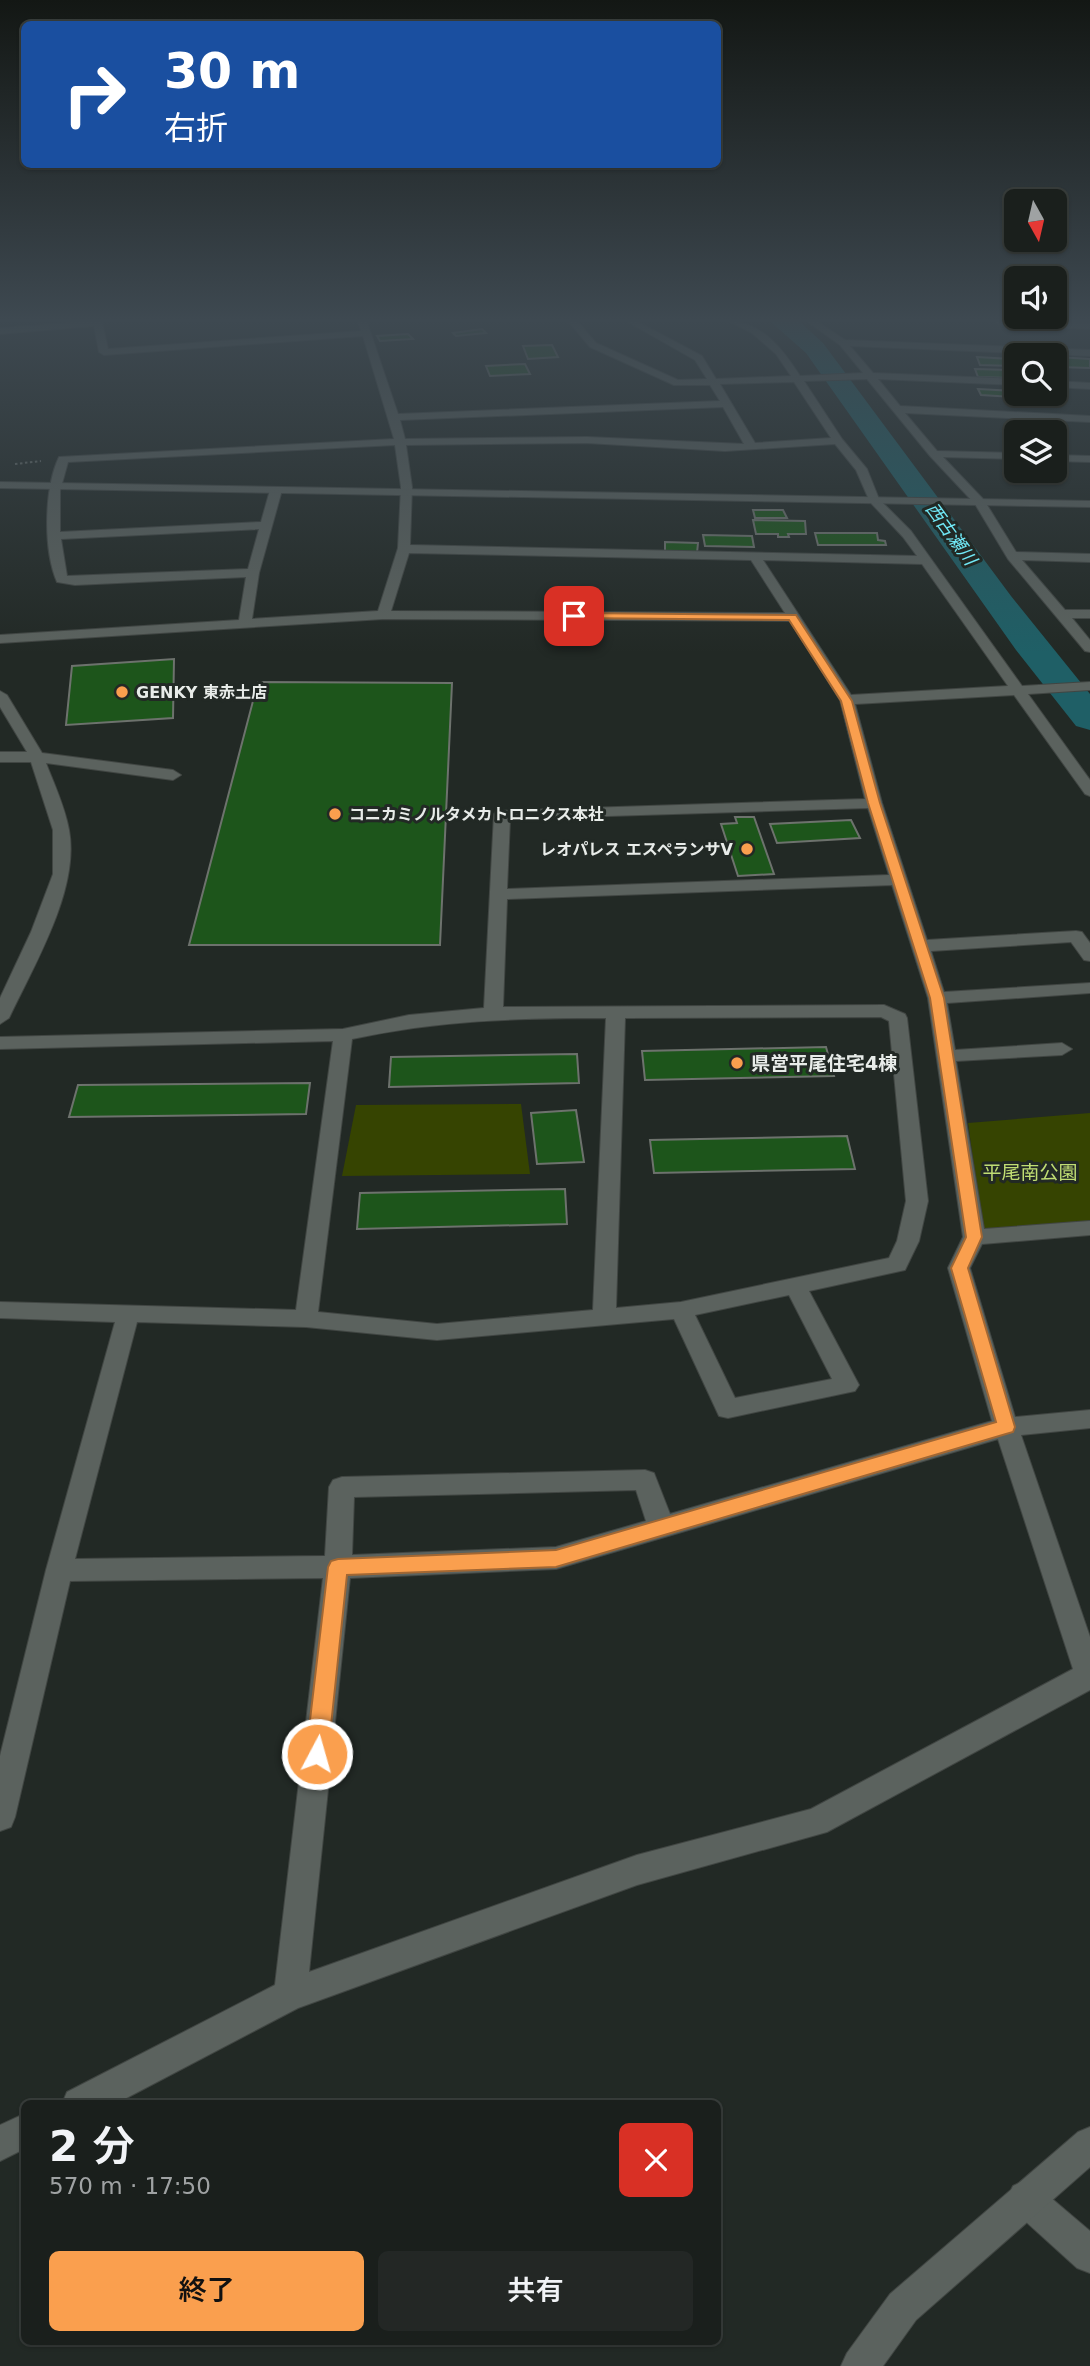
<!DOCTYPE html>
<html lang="ja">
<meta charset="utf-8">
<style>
body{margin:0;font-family:"DejaVu Sans","Noto Sans JP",sans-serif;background:#232725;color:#f1f3f6;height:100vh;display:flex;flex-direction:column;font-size:26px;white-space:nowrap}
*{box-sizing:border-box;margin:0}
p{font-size:23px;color:#9fa2a3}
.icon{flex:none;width:38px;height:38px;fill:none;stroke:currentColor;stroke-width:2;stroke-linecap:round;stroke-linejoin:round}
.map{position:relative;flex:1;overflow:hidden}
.details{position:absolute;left:21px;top:2100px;width:700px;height:245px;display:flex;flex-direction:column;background:#1a1f1c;border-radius:10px;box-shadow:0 2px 5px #0004,0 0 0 2px #383d3b}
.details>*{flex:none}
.top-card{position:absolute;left:21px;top:21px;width:700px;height:147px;border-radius:10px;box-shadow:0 2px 5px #0004,0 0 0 2px #383d3b;background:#1a4fa0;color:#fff;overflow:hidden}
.needle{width:46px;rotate:172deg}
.buttons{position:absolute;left:1004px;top:189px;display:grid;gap:14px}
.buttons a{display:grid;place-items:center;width:63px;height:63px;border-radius:10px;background:#1a1f1c;box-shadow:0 2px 5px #0004,0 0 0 2px #383d3b;font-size:35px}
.pin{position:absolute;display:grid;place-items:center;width:60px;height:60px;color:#fff;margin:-30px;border-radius:14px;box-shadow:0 4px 10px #0006}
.me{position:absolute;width:77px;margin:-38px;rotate:6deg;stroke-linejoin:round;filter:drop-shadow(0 0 5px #0008)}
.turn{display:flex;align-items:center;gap:24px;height:147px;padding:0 28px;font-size:32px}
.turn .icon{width:91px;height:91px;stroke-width:2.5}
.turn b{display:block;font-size:49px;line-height:60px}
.round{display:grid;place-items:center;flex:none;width:74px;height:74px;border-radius:10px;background:#232725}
.headline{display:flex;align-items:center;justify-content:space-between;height:119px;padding:0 28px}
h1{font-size:42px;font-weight:600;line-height:52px}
.primary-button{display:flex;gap:14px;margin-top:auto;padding:14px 28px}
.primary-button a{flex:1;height:80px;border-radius:10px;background:#fa9f4e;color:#111;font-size:28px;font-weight:600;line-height:80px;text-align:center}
.primary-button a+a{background:#232725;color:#f1f3f6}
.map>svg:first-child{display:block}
.green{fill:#364401}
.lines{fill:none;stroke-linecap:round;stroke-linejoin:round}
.river{fill:#1f5f66;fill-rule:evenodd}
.building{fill:#1d551b;stroke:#6d726d;stroke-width:2}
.street-casing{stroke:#414643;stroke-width:2}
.secondary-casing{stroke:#414643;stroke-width:2}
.path{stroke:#666c68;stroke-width:2;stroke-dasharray:2.5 2.5;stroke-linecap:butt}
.street{fill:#5b625e;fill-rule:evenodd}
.secondary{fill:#5b625e;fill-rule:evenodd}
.route{fill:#fa9f4e;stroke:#a26733;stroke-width:2}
.poi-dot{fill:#fa9f4e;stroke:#222925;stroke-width:2.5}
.labels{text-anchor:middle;stroke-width:6;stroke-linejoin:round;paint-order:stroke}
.far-poi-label{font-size:16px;font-weight:bold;fill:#e8ece9;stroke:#222925;text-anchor:start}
.far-water-label{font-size:18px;font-style:italic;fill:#71e9f7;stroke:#222925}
.poi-label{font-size:19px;font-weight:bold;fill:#e8ece9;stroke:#222925;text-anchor:start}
.park-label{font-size:19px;fill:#c0dd73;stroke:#222925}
</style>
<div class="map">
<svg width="1090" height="2366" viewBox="0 0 1090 2366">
<rect width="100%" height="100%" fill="#222925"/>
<g class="green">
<path d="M 521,1104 L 530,1174 L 342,1176 L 356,1105 Z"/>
<path d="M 1090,1113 L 1090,1221 L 983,1230 L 968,1123 Z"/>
</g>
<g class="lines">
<path class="river" d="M 771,322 L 800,322 L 823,343 L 1011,596 L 1090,694 L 1090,730 L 1076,726 L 1016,650 L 806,353 Z"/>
</g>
<g class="building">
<path d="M 482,329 L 486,333 L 456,336 L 453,333 Z"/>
<path d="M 408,334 L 413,339 L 380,341 L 377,336 Z"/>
<path d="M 552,345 L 558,357 L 528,359 L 523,346 Z"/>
<path d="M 977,357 L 1011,359 L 1013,366 L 980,365 Z"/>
<path d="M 1058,357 L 1090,359 L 1090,368 L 1059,367 Z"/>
<path d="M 525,364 L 530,374 L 490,376 L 486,366 Z"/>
<path d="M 975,369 L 1009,370 L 1013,378 L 978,377 Z"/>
<path d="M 978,389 L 1014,391 L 1013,397 L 981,395 Z"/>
<path d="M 1021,394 L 1038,395 L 1046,406 L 1032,406 L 1026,400 L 1037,400 L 1025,399 Z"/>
<path d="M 753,510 L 783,510 L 787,518 L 755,518 Z"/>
<path d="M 753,520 L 805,521 L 806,534 L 788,534 L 789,537 L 778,537 L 778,534 L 756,534 Z"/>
<path d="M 815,533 L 877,533 L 878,540 L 885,541 L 886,545 L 818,545 Z"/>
<path d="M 703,535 L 752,536 L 754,547 L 705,546 Z"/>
<path d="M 665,542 L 698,543 L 697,553 L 665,552 Z"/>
<path d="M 174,659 L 173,718 L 66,725 L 72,666 Z"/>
<path d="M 258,682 L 452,683 L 440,945 L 189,945 Z"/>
<path d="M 735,817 L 754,817 L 774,874 L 738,876 L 721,824 L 737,823 Z"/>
<path d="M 851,820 L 860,838 L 777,843 L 770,824 Z"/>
<path d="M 826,1047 L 834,1076 L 645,1080 L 642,1051 Z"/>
<path d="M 577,1054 L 579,1083 L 389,1087 L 391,1057 Z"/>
<path d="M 310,1083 L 306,1114 L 69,1117 L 78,1085 Z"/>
<path d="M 576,1110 L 584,1162 L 537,1164 L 531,1113 Z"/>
<path d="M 847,1136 L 855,1169 L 654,1173 L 650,1140 Z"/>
<path d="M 565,1189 L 567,1224 L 357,1229 L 360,1193 Z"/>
</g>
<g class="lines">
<defs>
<g id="street">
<path d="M 80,322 L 102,322 L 108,349 L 361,331 L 358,322 L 367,322 L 398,414 L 720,401 L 710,385 L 674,385 L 590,347 L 569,322 L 578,322 L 596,343 L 678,380 L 707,379 L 695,360 L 628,322 L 638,322 L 702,356 L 716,379 L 791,376 L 776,354 L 752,333 L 731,322 C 763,322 784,351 800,376 L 863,373 L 840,345 L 808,322 L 818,322 L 845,340 L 1090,350 L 1090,356 L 850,346 L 873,373 L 1017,379 L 1017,385 L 878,379 L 900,406 L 1090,416 L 1090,422 L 905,413 L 937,451 L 1017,453 L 1017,459 L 943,457 L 984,500 L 1016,552 L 1090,554 L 1090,562 L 1022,560 L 1065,610 L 1090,610 L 1090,618 L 1072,618 L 1090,640 L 1090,652 L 1085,651 L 1008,559 L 975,504 L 930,456 L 867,379 L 804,381 L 842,439 L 867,469 L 879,499 L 911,531 L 1022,686 L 1090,682 L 1090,690 L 1028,694 L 1090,780 L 1090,796 L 1085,794 L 1014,695 L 855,704 L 882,803 L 927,940 L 1076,931 L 1082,932 L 1090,943 L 1090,961 L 1084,960 L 1071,942 L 931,951 L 944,992 L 1090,983 L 1090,993 L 947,1003 L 955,1050 L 1062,1043 L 1072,1049 L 1062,1055 L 956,1061 L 984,1229 L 1090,1221 L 1090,1235 L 982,1244 L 970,1268 L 1015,1417 L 1090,1410 L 1090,1428 L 1021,1435 L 1090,1637 L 1090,1690 L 827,1832 L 637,1885 L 298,2008 L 115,2104 L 62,2104 L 67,2092 L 275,1985 L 323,1578 L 70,1581 L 15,1817 L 11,1827 L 0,1831 L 0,1756 L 46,1570 L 115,1322 L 0,1318 L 0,1302 L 296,1310 L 333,1041 L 0,1049 L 0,1037 L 343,1029 L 409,1015 L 484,1008 L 494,814 L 496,811 L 865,799 L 840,700 L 790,621 L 383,619 L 0,643 L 0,635 L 239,620 L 246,577 L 75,585 L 57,582 C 43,550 44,488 59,457 L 394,439 L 363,336 L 104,355 L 99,352 L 94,326 L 0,334 L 0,328 ZM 794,382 L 831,438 L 755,443 L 720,384 ZM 723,407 L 744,444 L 587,437 L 405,439 L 400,420 ZM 587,443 L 725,451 L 835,444 L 856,470 L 870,502 L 903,537 L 917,556 L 410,545 L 412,487 L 406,445 ZM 395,445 L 401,487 L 398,548 L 378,611 L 252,619 L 259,573 L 282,490 L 280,488 L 270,490 L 261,522 L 60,532 L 60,491 L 68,462 ZM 259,529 L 248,569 L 67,576 L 61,539 ZM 409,553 L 751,560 L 785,613 L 391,611 ZM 763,560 L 922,564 L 1008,686 L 851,695 ZM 868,808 L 889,875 L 507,889 L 510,819 ZM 892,885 L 928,998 L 963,1237 L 948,1268 L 992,1421 L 670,1514 L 654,1473 L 645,1470 L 342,1477 L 333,1480 L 329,1487 L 325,1556 L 75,1559 L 137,1322 L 306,1327 L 437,1340 L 674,1319 L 719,1416 L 728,1418 L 855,1391 L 859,1385 L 809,1291 L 905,1270 L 919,1241 L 928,1201 L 907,1018 L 905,1014 L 884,1005 L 503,1007 L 507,899 ZM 881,1017 L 889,1021 L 906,1201 L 897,1241 L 889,1258 L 681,1302 L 616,1308 L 625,1018 ZM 606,1018 L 593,1310 L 437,1324 L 318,1312 L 352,1039 C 440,1020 518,1018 606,1018 ZM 789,1295 L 832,1379 L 735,1398 L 695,1315 ZM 998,1439 L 1073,1669 L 811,1809 L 637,1855 L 309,1972 L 350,1578 L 556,1569 ZM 636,1490 L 646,1521 L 556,1547 L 352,1555 L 354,1497 Z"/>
<path d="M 995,322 L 1090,323 L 1090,329 L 1000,325 Z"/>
<path d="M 1055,381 L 1090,383 L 1090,389 L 1055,387 Z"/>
<path d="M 1055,455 L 1090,456 L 1090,462 L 1055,461 Z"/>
<path d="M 0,691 L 7,695 L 42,753 L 173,770 L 181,775 L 173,780 L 46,763 C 54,784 65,807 69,830 C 80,889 34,965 9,1018 L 0,1024 L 0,998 L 31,932 L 53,874 L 53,830 L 31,762 L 0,762 L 0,752 L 27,752 L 0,707 Z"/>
<path d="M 24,2114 L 24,2149 L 0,2161 L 0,2125 Z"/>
<path d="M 1025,2180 L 1037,2186 L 1090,2231 L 1090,2273 L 1077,2268 L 1013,2210 L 1007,2198 L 1013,2186 Z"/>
</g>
<g id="secondary">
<path d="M 0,482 L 1090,501 L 1090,507 L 0,488 Z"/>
<path d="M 1090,2127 L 1090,2167 L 916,2320 L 883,2366 L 841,2366 L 847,2353 L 890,2294 L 1078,2132 Z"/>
</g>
</defs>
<use href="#street" class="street-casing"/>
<use href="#secondary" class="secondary-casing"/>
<path class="path" d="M 15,464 L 41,461"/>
<use href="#street" class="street"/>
<use href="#secondary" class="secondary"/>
</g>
<linearGradient id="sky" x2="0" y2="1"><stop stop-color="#131714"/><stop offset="0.49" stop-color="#3e4951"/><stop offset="1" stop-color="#3e4951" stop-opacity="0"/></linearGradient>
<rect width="1090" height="653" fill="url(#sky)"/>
<path class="route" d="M 574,613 L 796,615 L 852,701 L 880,803 L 944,998 L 982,1237 L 968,1268 L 1015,1427 L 1013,1432 L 1006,1434 L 556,1567 L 347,1575 L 328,1754 L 325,1762 L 317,1765 L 309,1762 L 306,1754 L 328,1567 L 331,1561 L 338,1559 L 556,1550 L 996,1422 L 951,1268 L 966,1237 L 930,998 L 868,803 L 841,701 L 789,620 L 570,618 L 570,614 Z"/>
<g class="poi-dot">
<circle cx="122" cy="692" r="7"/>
<circle cx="335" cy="814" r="7"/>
<circle cx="747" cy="849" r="7"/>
<circle cx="737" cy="1063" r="7"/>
</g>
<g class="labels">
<g class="far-poi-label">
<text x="136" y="698">GENKY 東赤土店</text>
<text x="349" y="820">コニカミノルタメカトロニクス本社</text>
<text x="733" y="855" text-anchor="end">レオパレス エスペランサⅤ</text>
</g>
<g class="far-water-label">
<text transform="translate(951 534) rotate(54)" y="6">西古瀬川</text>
</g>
<g class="poi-label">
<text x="751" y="1070">県営平尾住宅4棟</text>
</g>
<g class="park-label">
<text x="1030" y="1179">平尾南公園</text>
</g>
</g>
</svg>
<div class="buttons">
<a><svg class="needle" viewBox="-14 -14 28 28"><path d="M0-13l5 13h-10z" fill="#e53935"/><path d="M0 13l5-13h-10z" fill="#9fa2a3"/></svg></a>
<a><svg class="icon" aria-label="sound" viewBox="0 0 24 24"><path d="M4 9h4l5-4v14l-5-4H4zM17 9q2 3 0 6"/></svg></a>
<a><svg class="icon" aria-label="search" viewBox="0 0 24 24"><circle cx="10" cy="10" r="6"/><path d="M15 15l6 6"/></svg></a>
<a><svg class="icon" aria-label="layers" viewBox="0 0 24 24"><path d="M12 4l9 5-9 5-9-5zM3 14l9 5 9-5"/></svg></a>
</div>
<div class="pin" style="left:574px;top:616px;background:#d93025"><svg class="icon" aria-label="arrive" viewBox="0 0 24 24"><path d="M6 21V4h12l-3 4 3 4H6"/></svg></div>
<svg class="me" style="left:317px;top:1754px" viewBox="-20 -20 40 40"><circle r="17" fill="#fa9f4e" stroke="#fff" stroke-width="3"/><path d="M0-11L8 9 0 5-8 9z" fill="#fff"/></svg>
<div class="top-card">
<div class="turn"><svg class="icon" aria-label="right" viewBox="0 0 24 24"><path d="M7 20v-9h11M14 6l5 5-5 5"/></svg><div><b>30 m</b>右折</div></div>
</div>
<section class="details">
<div class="headline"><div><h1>2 分</h1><p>570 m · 17:50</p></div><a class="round" style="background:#d93025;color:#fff"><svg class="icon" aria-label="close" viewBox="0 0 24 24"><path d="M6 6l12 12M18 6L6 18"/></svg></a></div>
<div class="primary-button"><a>終了</a><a>共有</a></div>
</section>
</div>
